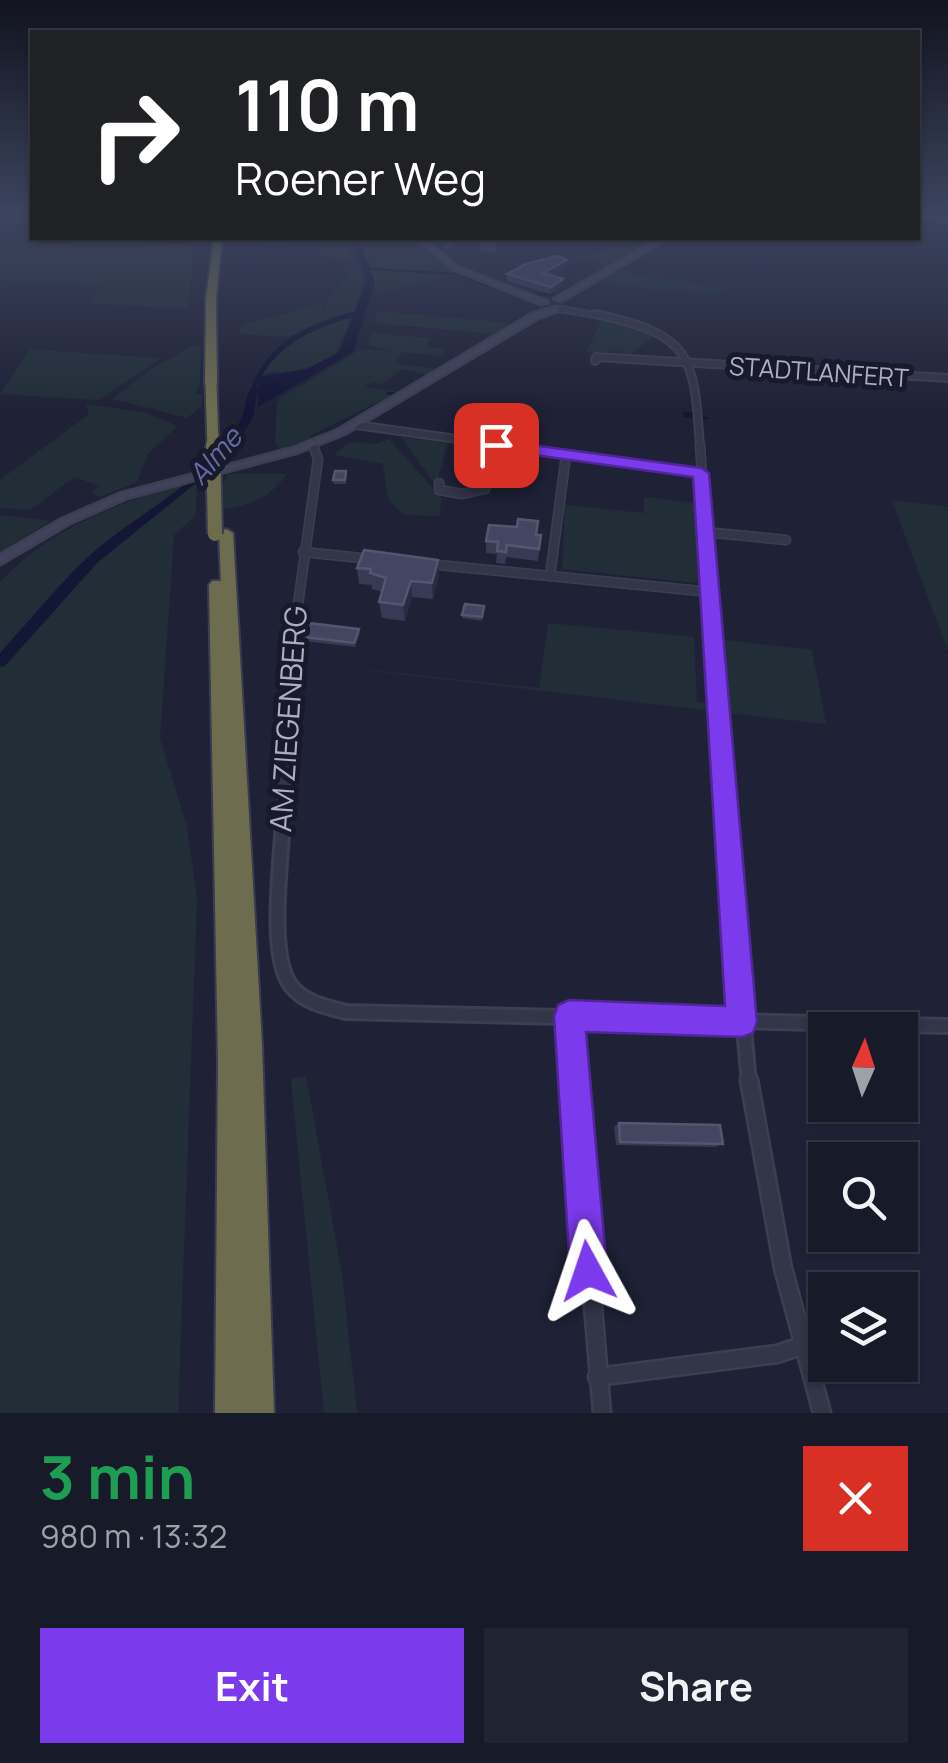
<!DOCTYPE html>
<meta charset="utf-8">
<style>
body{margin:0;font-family:Manrope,sans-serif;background:#202331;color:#f1f3f6;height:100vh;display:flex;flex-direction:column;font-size:38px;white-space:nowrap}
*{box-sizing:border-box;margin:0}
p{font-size:32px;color:#9ea1a8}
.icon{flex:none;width:55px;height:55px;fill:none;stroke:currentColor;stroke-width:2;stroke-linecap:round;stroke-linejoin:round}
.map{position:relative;height:1413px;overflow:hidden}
.drawer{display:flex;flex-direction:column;background:#171a29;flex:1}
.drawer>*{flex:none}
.guide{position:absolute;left:30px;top:30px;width:890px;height:210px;border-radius:0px;box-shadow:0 2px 8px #0004,0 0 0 2px #363846;background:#202124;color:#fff;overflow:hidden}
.needle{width:65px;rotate:3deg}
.fabs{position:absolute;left:808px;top:1012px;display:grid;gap:20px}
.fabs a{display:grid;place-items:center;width:110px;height:110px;border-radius:0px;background:#171a29;box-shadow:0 2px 8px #0004,0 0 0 2px #363846;font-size:50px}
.pin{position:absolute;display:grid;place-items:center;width:85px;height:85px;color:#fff;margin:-42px;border-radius:20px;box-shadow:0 5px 15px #0006}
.me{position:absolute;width:110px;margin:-55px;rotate:355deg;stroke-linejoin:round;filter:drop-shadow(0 0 8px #0008)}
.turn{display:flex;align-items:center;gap:35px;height:210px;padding:0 40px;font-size:45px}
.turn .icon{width:130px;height:130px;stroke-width:2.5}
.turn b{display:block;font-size:70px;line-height:85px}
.round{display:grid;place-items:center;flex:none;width:105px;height:105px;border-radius:0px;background:#202331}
.summary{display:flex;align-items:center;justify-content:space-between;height:170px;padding:0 40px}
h1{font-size:60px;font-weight:700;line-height:75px;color:#1e9e55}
.button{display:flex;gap:20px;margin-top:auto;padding:20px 40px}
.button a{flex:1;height:115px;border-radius:0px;background:#7c3aed;color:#fff;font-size:40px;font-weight:700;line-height:115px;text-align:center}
.button a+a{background:#202331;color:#f1f3f6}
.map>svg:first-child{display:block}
.green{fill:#212e38}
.water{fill:#131635}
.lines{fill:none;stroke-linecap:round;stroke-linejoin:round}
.stream{stroke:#131635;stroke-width:2.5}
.canal-far1{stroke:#131635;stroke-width:4}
.canal{stroke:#131635;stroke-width:5}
.river{fill:#131635;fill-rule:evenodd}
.street-far5-casing{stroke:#3c3e51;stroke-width:8}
.street-far4-casing{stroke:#3c3e51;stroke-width:10}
.street-far3-casing{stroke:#3c3e51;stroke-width:11}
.street-far2-casing{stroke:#3c3e51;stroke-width:15}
.street-far1-casing{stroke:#3c3e51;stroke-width:18}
.street-casing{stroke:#3c3e51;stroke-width:21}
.secondary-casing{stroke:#3c3e51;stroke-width:5}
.highway-casing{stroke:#3a3c4f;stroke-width:4}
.street-far5{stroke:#333548;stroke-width:5}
.street-far4{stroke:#333548;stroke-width:6}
.street-far3{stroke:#333548;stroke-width:8}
.street-far2{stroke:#333548;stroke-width:10}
.street-far1{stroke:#333548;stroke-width:12}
.street{stroke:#333548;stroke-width:16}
.secondary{fill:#40425b;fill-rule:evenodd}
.highway{fill:#6e6c4f;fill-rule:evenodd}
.highway-bridge-far1-casing{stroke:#3a3c4f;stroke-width:15;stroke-linecap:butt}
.highway-bridge-casing{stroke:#3a3c4f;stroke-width:18;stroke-linecap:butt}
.highway-bridge-far1{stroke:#6e6c4f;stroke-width:11}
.highway-bridge{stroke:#6e6c4f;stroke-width:14}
.wall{fill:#373a54}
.shaded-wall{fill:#282b44}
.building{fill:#444661;stroke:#545670;stroke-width:2.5}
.route{fill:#7c3aed;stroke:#51269a;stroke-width:2.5}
.labels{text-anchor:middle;stroke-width:10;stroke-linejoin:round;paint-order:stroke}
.far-street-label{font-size:25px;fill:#adaec5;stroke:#181a2c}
.far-water-label{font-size:28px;font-style:italic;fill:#646ba6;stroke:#181a2c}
.street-label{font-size:30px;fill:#adaec5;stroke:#181a2c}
</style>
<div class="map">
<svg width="948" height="1413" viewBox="0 0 948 1413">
<rect width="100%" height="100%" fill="#1f2237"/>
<g class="green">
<path d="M 78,238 L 194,245 L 188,309 L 88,303 L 100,286 L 0,280 L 0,243 L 70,244 Z"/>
<path d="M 246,238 L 349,238 L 349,252 L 363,276 L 354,313 L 287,337 L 240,334 L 241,325 L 321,303 L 325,309 L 331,294 L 351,275 L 351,262 L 316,253 L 322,250 L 249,244 Z"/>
<path d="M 358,238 L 414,238 L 433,258 L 460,274 L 371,268 Z"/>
<path d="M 627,238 L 657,238 L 608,267 L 576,257 L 621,247 L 608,242 Z"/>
<path d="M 371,269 L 455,275 L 377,293 Z"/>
<path d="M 614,272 L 724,288 L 717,295 L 598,283 Z"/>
<path d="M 377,311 L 511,323 L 494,334 L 375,323 Z"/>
<path d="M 352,316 L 335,356 C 317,364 291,377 272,371 L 259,377 C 285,344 312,326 352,316 Z"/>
<path d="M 602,319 L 646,331 L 652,338 L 626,357 L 622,356 L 621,351 L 586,353 Z"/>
<path d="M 371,333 L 430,338 L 426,347 L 445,349 L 442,356 L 402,352 L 396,364 L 439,369 L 428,375 L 402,369 L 381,385 L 374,382 L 364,386 L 399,392 L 311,435 L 310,439 L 280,449 L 275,442 L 277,404 L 281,398 L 361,349 L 393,352 L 368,345 Z"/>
<path d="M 192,346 L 201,347 L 200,384 L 195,394 L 202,394 L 202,406 L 187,418 L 112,399 L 153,368 Z"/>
<path d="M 30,349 L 38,350 L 162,358 L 99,400 L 0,394 Z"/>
<path d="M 86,404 L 143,412 L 178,426 L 148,454 L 137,482 L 99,497 L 91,493 L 100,486 L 74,477 L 30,510 L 0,508 L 0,480 L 89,414 Z"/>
<path d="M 401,437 L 448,443 L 436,485 Z"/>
<path d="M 389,439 L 442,499 L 439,516 L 404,515 L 388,499 L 383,464 L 334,455 L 349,442 L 376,444 Z"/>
<path d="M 228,474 L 287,474 C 267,502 244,507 210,511 Z"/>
<path d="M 197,481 L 196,515 L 174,535 L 160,738 L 187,827 L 197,898 L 178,1413 L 0,1413 L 0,582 C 54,525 122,501 197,481 Z"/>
<path d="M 644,497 L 694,503 L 698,583 L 562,569 L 565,505 L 644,513 Z"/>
<path d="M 892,500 L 948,507 L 948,651 Z"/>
<path d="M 0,515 L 51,521 L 0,552 Z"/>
<path d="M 548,623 L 694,637 L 697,702 L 712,704 L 713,711 L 297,662 L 539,688 Z"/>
<path d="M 723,640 L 812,650 L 826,724 L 729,713 Z"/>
<path d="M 306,1076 L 342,1274 L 357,1413 L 324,1413 L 291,1079 Z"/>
</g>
<path class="water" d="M 351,238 L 358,238 L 375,283 L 353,352 L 258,407 L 259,377 L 307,369 L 339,352 L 367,281 Z"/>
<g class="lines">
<g class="stream">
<path d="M 647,251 L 669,238"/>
<path d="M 629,262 L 644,253"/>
<path d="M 371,269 L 457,274"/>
<path d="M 614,272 L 627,264"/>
<path d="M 467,278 L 515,294"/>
<path d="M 601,279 L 611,273"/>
<path d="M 538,294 L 558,294 L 570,288"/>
<path d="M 388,393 L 397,394"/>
<path d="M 684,413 L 694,414"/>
<path d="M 684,416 L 707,418"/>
</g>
<path class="canal-far1" d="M 345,317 L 361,312"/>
<path class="canal" d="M 252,393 C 267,345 308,327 353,314"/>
<path class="river" d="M 273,383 L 281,385 L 257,395 L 253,417 L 238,443 L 217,466 L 97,563 L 5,666 L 0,667 L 0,653 C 30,620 58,585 90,555 C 137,513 212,479 240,421 C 245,412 245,400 249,391 Z"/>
<defs>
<g id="street-far5">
<path d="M 468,238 L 480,238"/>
<path d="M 560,309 L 607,317"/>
</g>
<g id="street-far4">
<path d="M 596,314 C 692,335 694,355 700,447"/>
<path d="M 595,361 L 596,357 L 948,378"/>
<path d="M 356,425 L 515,447"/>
</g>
<g id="street-far3">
<path d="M 498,445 L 701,473"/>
<path d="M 700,445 L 711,612"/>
<path d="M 439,483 L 439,490 L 462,494 L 485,489 L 496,445"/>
<path d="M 705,532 L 786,540"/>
<path d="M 303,552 L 371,559"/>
<path d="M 428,564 L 550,576 L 566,456"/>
<path d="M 550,576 L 710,592"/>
<path d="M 297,612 L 318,459 L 313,445"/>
</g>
<g id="street-far2">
<path d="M 711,610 L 725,820"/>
<path d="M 283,820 L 288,678 L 297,610"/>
</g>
<g id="street-far1">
<path d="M 283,818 C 282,858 267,954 291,986 C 305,1003 326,1007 346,1012 L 948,1026"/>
<path d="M 725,818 L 749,1083"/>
<path d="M 569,1016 L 575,1083"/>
</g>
<g id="street">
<path d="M 574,1080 L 602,1413"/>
<path d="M 749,1080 L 783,1268 L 822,1413"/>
<path d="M 597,1377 L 777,1354 L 801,1346"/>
</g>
<g id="secondary">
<path d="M 416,238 L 422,238 L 457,267 L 548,302 L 541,304 L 453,269 Z"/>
<path d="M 661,238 L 668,238 L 561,301 L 554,299 Z"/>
<path d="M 555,307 L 558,307 L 558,311 L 538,318 L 344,434 L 299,452 L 127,498 L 70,523 L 0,564 L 0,555 L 62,519 L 119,494 L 293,448 L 338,430 L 532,314 Z"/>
</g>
<g id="highway">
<path d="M 918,214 L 948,219 L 948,223 L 918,218 Z"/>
<path d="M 214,238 L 222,238 L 216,299 L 217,384 L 211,387 L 205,384 L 206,299 Z"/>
<path d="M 226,529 L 233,533 L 262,1045 L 274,1413 L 215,1413 L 218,1061 L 209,585 L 212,581 L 221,581 L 219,533 Z"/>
</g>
</defs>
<use href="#street-far5" class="street-far5-casing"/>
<use href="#street-far4" class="street-far4-casing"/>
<use href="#street-far3" class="street-far3-casing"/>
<use href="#street-far2" class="street-far2-casing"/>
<use href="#street-far1" class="street-far1-casing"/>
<use href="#street" class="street-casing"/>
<use href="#secondary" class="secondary-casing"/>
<use href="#highway" class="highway-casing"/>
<use href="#street-far5" class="street-far5"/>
<use href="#street-far4" class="street-far4"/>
<use href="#street-far3" class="street-far3"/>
<use href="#street-far2" class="street-far2"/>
<use href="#street-far1" class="street-far1"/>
<use href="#street" class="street"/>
<use href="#secondary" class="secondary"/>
<use href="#highway" class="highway"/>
<defs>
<path id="highway-bridge-far1" d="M 211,384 L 213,447"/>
<path id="highway-bridge" d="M 213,445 L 215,534"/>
</defs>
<use href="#highway-bridge-far1" class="highway-bridge-far1-casing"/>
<use href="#highway-bridge" class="highway-bridge-casing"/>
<use href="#highway-bridge-far1" class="highway-bridge-far1"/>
<use href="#highway-bridge" class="highway-bridge"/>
</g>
<g class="wall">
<path d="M 447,238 L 461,238 L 453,249 L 445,249 L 445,241 Z"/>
<path d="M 480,238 L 534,238 L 531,243 L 502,241 L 495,253 L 479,251 Z"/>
<path d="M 567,266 L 551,276 L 563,279 L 562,286 L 550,294 L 507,281 L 507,274 Z"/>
<path d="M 511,443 L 538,460 L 536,471 L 507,469 Z"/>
<path d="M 346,471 L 346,484 L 334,484 L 333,480 Z"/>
<path d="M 537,535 L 541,535 L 538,561 L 506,557 L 505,564 L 496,563 L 497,554 L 486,553 L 486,541 Z"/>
<path d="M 357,568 L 439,576 L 433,599 L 412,597 L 405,621 L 382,618 L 379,602 L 382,592 L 372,589 L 372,585 L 359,584 Z"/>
<path d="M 484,610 L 482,621 L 462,618 L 462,615 Z"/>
<path d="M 360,633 L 355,647 L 304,641 L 303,637 Z"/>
<path d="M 619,1123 L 723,1144 L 715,1147 L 616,1145 L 614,1127 Z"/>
</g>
<g class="shaded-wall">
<path d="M 456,238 L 461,238 L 453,249 L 453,241 Z"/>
<path d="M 497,238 L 502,238 L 502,241 L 495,253 Z"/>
<path d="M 567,260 L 567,266 L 542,280 L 543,273 Z"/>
<path d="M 563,279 L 562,286 L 550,294 L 551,287 Z"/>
<path d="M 438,560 L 439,576 L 433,599 L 432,583 Z"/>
<path d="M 411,581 L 412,597 L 405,621 L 403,605 Z"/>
</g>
<g class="building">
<path d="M 480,238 L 497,238 L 495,240 L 479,239 Z"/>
<path d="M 557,256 L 567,260 L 543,273 L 563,279 L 551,287 L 507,274 L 526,264 Z"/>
<path d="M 511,443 L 539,449 L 537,459 L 508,457 Z"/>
<path d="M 335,471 L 346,471 L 345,480 L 333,480 Z"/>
<path d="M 518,519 L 538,521 L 536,535 L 541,535 L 539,549 L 507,545 L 506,552 L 497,551 L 498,542 L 486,541 L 489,525 L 517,527 Z"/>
<path d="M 364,550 L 438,560 L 432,583 L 411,581 L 403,605 L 379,602 L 386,578 L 370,573 L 371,569 L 357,568 Z"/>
<path d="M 465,604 L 484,606 L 482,617 L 462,615 Z"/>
<path d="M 309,623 L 359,629 L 354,643 L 303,637 Z"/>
<path d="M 619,1123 L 720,1125 L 723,1144 L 620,1142 Z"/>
</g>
<linearGradient id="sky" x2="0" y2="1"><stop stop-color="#11131e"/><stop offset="0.52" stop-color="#3c445e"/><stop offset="1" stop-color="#3c445e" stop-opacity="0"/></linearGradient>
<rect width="948" height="410" fill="url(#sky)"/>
<path class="route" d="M 496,440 L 701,468 L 709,473 L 757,1022 L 753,1033 L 742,1037 L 586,1032 L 607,1271 L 601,1284 L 588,1290 L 575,1284 L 570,1271 L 554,1016 L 558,1005 L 569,1000 L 725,1006 L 693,477 L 491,449 L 491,442 Z"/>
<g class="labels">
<g class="far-street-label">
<text transform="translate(819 372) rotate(4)" y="9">STADTLANFERT</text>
</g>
<g class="far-water-label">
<text transform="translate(215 456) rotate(-49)" y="10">Alme</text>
</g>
<g class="street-label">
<text transform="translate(289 719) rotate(-86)" y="10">AM ZIEGENBERG</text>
</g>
</g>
</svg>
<div class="fabs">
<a><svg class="needle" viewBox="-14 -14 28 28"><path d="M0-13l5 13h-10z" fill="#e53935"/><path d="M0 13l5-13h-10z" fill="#9ea1a8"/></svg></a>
<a><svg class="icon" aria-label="search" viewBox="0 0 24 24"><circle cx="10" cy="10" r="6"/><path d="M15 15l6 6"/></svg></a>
<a><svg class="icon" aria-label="layers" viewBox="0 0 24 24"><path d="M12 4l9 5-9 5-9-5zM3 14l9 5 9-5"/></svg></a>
</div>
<div class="pin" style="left:496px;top:445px;background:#d93025"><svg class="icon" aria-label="arrive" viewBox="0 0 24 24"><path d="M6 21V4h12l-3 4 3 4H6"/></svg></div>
<svg class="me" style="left:588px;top:1271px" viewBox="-20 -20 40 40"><path d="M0-17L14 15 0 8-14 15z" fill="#7c3aed" stroke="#fff" stroke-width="4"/></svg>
<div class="guide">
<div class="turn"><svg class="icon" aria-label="right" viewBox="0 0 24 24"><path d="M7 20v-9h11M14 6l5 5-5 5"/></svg><div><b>110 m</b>Roener Weg</div></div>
</div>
</div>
<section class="drawer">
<div class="summary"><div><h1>3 min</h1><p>980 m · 13:32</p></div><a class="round" style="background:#d93025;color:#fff"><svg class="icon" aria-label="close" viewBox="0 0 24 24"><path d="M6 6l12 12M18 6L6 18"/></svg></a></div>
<div class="button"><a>Exit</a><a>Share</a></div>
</section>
